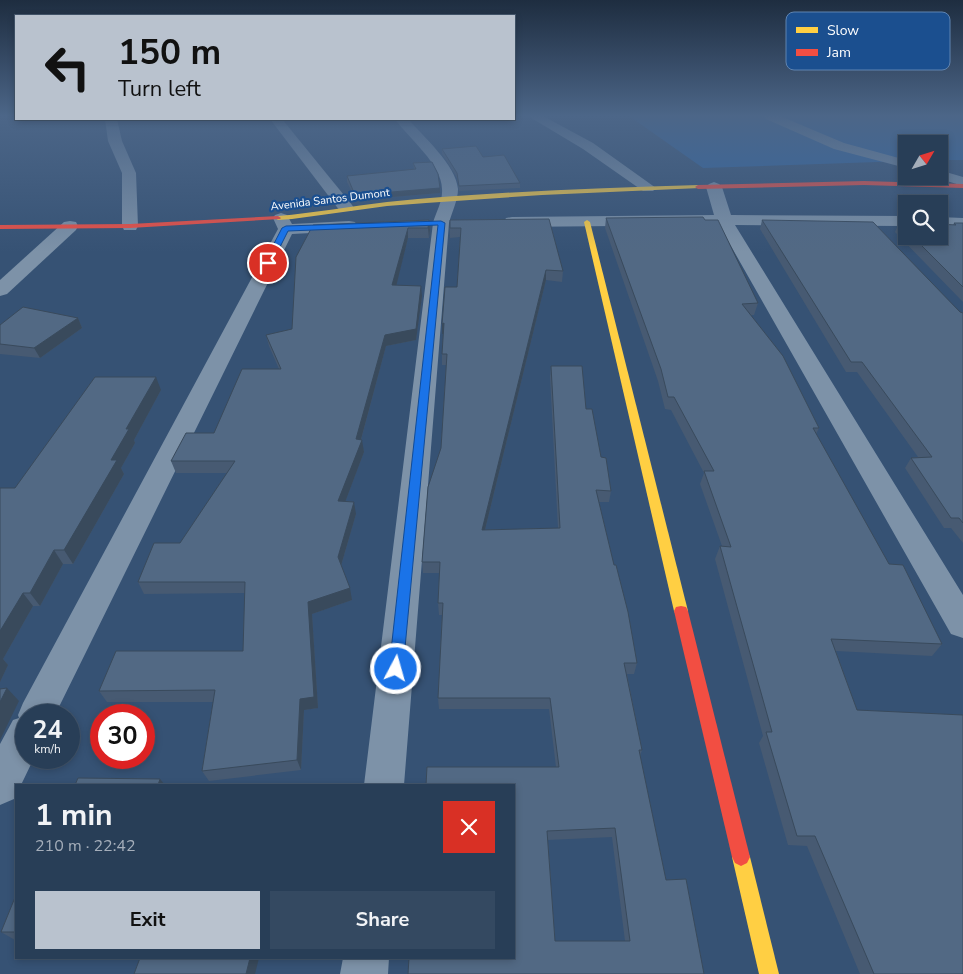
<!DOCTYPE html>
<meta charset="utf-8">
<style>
body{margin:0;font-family:"Nunito Sans",sans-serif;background:#344961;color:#f1f3f6;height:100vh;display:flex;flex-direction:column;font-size:19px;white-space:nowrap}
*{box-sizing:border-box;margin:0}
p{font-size:16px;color:#a5aeba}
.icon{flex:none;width:28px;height:28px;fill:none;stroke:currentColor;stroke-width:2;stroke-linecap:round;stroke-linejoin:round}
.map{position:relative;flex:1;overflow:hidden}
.sheet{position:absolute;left:15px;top:784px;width:500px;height:175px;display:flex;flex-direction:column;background:#283e57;border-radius:0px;box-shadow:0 2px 8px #0003,0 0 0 1px #44576d}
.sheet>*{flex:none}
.top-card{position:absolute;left:15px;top:15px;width:500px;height:105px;border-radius:0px;box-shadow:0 2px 8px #0003,0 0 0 1px #44576d;background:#b9c2ce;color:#111;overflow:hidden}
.needle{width:32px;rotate:51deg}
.fabs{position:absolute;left:898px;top:135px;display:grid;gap:10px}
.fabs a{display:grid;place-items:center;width:50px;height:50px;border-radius:0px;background:#283e57;box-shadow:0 2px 8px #0003,0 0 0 1px #44576d;font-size:25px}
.speed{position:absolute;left:15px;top:704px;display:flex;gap:10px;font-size:25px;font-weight:700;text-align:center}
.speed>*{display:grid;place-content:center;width:65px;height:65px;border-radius:50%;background:#283e57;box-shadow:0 2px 8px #0003,0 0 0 1px #44576d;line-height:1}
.speed small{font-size:12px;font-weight:400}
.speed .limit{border:8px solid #d22;background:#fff;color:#111}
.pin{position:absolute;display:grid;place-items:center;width:42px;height:42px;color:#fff;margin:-21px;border:2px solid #fff;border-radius:50%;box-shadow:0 1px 5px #0007}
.me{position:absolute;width:55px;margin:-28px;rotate:6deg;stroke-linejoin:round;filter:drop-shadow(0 0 4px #0008)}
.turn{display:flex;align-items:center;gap:18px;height:105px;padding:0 20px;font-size:22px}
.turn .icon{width:65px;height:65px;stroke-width:2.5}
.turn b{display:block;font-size:35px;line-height:42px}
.round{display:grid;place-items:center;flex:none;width:52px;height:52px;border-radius:0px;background:#344961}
.overview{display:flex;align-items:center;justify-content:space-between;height:85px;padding:0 20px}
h1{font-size:30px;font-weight:700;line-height:38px}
.primary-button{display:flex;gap:10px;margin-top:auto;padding:10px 20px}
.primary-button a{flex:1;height:58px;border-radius:0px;background:#b9c2ce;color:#111;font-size:20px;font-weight:700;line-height:58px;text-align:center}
.primary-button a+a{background:#344961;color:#f1f3f6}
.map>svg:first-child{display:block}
.green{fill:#2f66a5}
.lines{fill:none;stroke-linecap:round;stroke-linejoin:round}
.street{fill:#7d92a8;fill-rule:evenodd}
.slow{fill:#ffcf43;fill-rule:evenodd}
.jam{fill:#f24e42;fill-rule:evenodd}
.wall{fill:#475a72;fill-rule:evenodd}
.shaded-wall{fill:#394a5c}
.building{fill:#526984;stroke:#394a5c;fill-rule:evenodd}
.route{fill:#1a73e8;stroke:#114b97}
.labels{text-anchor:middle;stroke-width:4.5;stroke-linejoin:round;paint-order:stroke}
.far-street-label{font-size:11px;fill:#fff;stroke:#1b4f8f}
.key{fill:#1b4f8f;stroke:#5f84b1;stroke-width:1}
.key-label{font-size:14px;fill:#fff}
</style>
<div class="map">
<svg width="963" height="974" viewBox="0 0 963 974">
<rect width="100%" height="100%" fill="#365274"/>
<path class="green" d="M 629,116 L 963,116 L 963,160 L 939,160 L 939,144 L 906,144 L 906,161 L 703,168 Z"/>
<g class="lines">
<g class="street">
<path d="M 528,116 L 543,116 L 593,143 L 656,188 L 653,191 L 643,191 L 583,149 Z"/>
<path d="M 764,116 L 780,116 L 844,143 L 906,160 L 906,168 L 834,149 L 766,119 Z"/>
<path d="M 105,119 L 117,119 L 122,141 L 136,173 L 138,226 L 136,230 L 124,230 L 122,226 L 122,173 L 108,141 Z"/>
<path d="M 270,119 L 282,119 L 352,205 L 354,208 L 352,211 L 340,211 Z"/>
<path d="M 395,119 L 408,119 C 423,136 456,165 458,189 C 458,200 452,212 449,223 L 404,785 L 364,785 L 433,223 C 436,212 443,201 442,189 C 442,164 409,139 395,119 Z"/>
<path d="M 939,170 L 963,177 L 963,186 L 934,177 L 939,176 Z"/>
<path d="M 714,182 L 719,184 L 722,187 L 731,215 L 906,216 L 906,226 L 735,225 L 963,595 L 963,638 L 951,634 L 719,225 L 512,227 L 506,226 L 504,222 L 506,218 L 512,217 L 714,215 L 706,187 L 709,184 Z"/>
<path d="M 281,213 L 287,215 L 292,224 L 349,221 L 355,222 L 357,226 L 355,230 L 349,231 L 292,234 L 55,715 L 26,715 L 26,758 L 34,758 L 21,785 L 16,785 L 14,799 L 0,805 L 0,744 L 13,720 L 19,718 L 18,715 L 23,703 L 278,229 L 273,218 L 275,215 Z"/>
<path d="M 939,217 L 963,218 L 963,228 L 939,227 Z"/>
<path d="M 70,221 L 76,222 L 78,226 L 76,230 L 7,294 L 0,296 L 0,280 L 64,222 Z"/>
<path d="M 343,958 L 389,958 L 388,974 L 340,974 Z"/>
</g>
<g class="slow">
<path d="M 698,185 L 701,187 L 700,188 L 542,195 L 426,203 L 387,206 L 292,219 L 278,220 L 275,218 L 278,216 C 315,213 351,206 387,202 C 490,192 594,188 698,185 Z"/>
<path d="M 587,220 L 590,222 L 688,611 L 686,615 L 681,616 L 676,615 L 674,611 L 584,222 Z"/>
<path d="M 741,848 L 747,851 L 750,857 L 779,974 L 759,974 L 732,857 L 735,851 Z"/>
</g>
<g class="jam">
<path d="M 864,181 L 963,184 L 963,188 L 864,185 L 698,189 L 695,187 L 698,185 Z"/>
<path d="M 278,216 L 281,218 L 280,219 L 130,228 L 0,229 L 0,225 L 130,224 Z"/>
<path d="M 681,606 L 686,607 L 688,611 L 750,857 L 747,863 L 741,866 L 735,863 L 732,857 L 674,611 L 676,607 Z"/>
</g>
</g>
<g class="wall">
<path d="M 442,149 L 483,157 L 520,183 L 520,188 L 459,191 L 457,178 L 442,154 Z"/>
<path d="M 413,163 L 440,193 L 356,200 L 347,182 L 347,176 L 414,169 Z"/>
<path d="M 606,218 L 758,303 L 754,315 L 751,315 L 819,428 L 816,434 L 889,564 L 942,644 L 932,656 L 836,651 L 857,710 L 963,974 L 860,974 L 807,846 L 788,845 L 759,743 L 763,736 L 715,559 L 720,546 L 722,546 L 700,484 L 704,473 L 671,410 L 665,409 L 658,381 L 605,228 Z"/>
<path d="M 429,220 L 430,230 L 429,238 L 408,238 L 396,285 L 422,296 L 416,340 L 386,346 L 361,440 L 364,452 L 345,502 L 356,514 L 341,566 L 352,600 L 312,614 L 318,708 L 304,710 L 301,770 L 209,781 L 202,771 L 213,702 L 107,702 L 99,691 L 243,651 L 245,593 L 144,594 L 138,582 L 180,543 L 227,473 L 176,473 L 171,461 L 214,433 L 279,369 L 269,346 L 266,335 L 292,329 L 296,257 Z"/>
<path d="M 450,220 L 563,271 L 562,282 L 546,280 L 485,530 L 558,528 L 550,377 L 551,366 L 586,409 L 611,491 L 609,502 L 599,502 L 637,663 L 634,674 L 627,674 L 642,750 L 640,756 L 666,880 L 704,974 L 408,974 L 556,767 L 549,709 L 439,709 L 438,698 L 442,615 L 439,615 L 438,603 L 440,573 L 423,573 L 422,562 L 441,448 L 446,365 L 442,365 L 442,354 L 443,334 L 442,334 L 457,287 L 460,237 L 450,238 ZM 612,837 L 625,941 L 555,941 L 548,840 Z"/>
<path d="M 762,220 L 963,313 L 963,543 L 951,528 L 944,528 L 905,468 L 911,458 L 918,457 L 857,372 L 846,372 L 760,229 Z"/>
<path d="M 899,223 L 906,223 L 906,236 L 939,236 L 953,225 L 954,223 L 963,223 L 963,302 L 895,232 Z"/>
<path d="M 78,318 L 82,328 L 40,358 L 0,354 L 0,325 Z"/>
<path d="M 161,390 L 134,440 L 135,443 L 121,468 L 124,474 L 73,564 L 63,564 L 40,606 L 33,606 L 3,659 L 8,665 L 0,682 L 15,488 Z"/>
<path d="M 16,895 L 16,940 L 15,940 L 1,932 Z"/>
</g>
<g class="shaded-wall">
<path d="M 440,188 L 440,193 L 356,200 L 355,195 Z"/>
<path d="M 429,220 L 430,230 L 429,238 L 428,228 Z"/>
<path d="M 408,228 L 408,238 L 394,295 L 392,285 Z"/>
<path d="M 546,270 L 546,280 L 482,542 L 482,530 Z"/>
<path d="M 421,286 L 422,296 L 416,340 L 386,346 L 360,443 L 362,440 L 364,452 L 341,513 L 338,501 L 356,439 L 385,335 Z"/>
<path d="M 78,318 L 82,328 L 40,358 L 34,348 Z"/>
<path d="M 444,323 L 444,334 L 442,334 L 442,324 Z"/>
<path d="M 156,377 L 161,390 L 134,440 L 135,443 L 121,468 L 124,474 L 73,564 L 64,550 L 111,460 L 126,429 Z"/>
<path d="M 354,502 L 356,514 L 340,569 L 338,557 Z"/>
<path d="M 54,550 L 63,564 L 40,606 L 30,593 Z"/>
<path d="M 350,588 L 352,600 L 312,614 L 318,708 L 304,710 L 301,770 L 297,760 L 300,699 L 308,602 Z"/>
<path d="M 23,593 L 33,606 L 3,659 L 8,665 L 0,682 L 0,631 Z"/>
<path d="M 7,688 L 19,701 L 0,740 L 0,702 Z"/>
<path d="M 160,779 L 165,785 L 158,785 Z"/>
<path d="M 250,958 L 259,958 L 255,974 L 246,974 Z"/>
</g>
<g class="building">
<path d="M 476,146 L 483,157 L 504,155 L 520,183 L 459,186 L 457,173 L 442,149 Z"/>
<path d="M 432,162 L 438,174 L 440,188 L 355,195 L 347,176 L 416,169 L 413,163 Z"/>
<path d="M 703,217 L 705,220 L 718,220 L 758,303 L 742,304 L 783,356 L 819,428 L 813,428 L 889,564 L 903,565 L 942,644 L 831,639 L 857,710 L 963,715 L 963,974 L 874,974 L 815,836 L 797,836 L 766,732 L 772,732 L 720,546 L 731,547 L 704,471 L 714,471 L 674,397 L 668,397 L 661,369 L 606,218 Z"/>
<path d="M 549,219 L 563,271 L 546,270 L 482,530 L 560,528 L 551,366 L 582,366 L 586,409 L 592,409 L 601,457 L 606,458 L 611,491 L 596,490 L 614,565 L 616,565 L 628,612 L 637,663 L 624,663 L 642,750 L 639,750 L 666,880 L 686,879 L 704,974 L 408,974 L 409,958 L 514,958 L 514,785 L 426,785 L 427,767 L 559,767 L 550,698 L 438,698 L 443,603 L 438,603 L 440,562 L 422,562 L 428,487 L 441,448 L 447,354 L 442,354 L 444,323 L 442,324 L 445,287 L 457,287 L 461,228 L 450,228 L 450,220 ZM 615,828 L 630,941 L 555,941 L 547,831 Z"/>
<path d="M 429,220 L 428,228 L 408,228 L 392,285 L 421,286 L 416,329 L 385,335 L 356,439 L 362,440 L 338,501 L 354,502 L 338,557 L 350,588 L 308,602 L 314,697 L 300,699 L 297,760 L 202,771 L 215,690 L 99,691 L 116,651 L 243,651 L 245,582 L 138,582 L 154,543 L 180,543 L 235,461 L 171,461 L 186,433 L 214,433 L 242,369 L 281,369 L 266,335 L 292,329 L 296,257 L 313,225 Z"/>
<path d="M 762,220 L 873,222 L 960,312 L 963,313 L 963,523 L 959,518 L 951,518 L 911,458 L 932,457 L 862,362 L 851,362 Z"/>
<path d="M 899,223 L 906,223 L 906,230 Z"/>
<path d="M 954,223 L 963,223 L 963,287 L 912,236 L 939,236 L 939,224 L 956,225 Z"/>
<path d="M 23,307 L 78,318 L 34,348 L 0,344 L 0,325 Z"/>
<path d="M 95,377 L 156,377 L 126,429 L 129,429 L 111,460 L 117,460 L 64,550 L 54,550 L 30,593 L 23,593 L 0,631 L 0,488 L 15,488 Z"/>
<path d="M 7,688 L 0,702 L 0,689 Z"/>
<path d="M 78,778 L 160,779 L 158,785 L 75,785 Z"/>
<path d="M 16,895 L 16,932 L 1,932 Z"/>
<path d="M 140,958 L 250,958 L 246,974 L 134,974 Z"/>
</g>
<linearGradient id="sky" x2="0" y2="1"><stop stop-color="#1e2d40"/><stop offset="0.46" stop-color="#4c6688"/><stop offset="1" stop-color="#4c6688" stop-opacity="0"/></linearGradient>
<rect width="963" height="252" fill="url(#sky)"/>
<path class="route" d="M 441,221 L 445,223 L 403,669 L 401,673 L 396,675 L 391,673 L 389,669 L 438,225 L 288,231 L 271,265 L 264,263 L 282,228 L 286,226 Z"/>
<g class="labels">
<g class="far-street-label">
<text transform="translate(330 199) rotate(-7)" y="4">Avenida Santos Dumont</text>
</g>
</g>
<rect x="786" y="12" width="164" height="58" rx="8" class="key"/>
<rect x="796" y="27" width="22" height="6" fill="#ffcf43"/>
<rect x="796" y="49" width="22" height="7" fill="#f24e42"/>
<g class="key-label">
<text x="827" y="35">Slow</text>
<text x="827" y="57">Jam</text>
</g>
</svg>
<div class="fabs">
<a><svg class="needle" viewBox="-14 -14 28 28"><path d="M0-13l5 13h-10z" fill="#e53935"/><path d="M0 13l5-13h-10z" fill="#a5aeba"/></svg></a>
<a><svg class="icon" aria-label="search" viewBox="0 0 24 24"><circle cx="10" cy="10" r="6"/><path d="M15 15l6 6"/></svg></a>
</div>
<div class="speed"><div>24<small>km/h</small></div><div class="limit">30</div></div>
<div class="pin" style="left:268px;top:263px;background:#d93025"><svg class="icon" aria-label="arrive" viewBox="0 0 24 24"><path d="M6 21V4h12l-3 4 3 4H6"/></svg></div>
<svg class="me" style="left:396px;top:669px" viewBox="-20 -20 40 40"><circle r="17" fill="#1a73e8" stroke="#fff" stroke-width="3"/><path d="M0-11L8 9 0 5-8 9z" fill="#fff"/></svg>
<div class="top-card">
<div class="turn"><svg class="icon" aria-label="left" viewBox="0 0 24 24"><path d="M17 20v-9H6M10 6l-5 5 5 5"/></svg><div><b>150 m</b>Turn left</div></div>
</div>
<section class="sheet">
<div class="overview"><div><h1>1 min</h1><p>210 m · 22:42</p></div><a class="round" style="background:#d93025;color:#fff"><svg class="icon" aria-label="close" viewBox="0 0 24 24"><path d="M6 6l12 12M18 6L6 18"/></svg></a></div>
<div class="primary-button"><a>Exit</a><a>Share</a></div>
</section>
</div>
